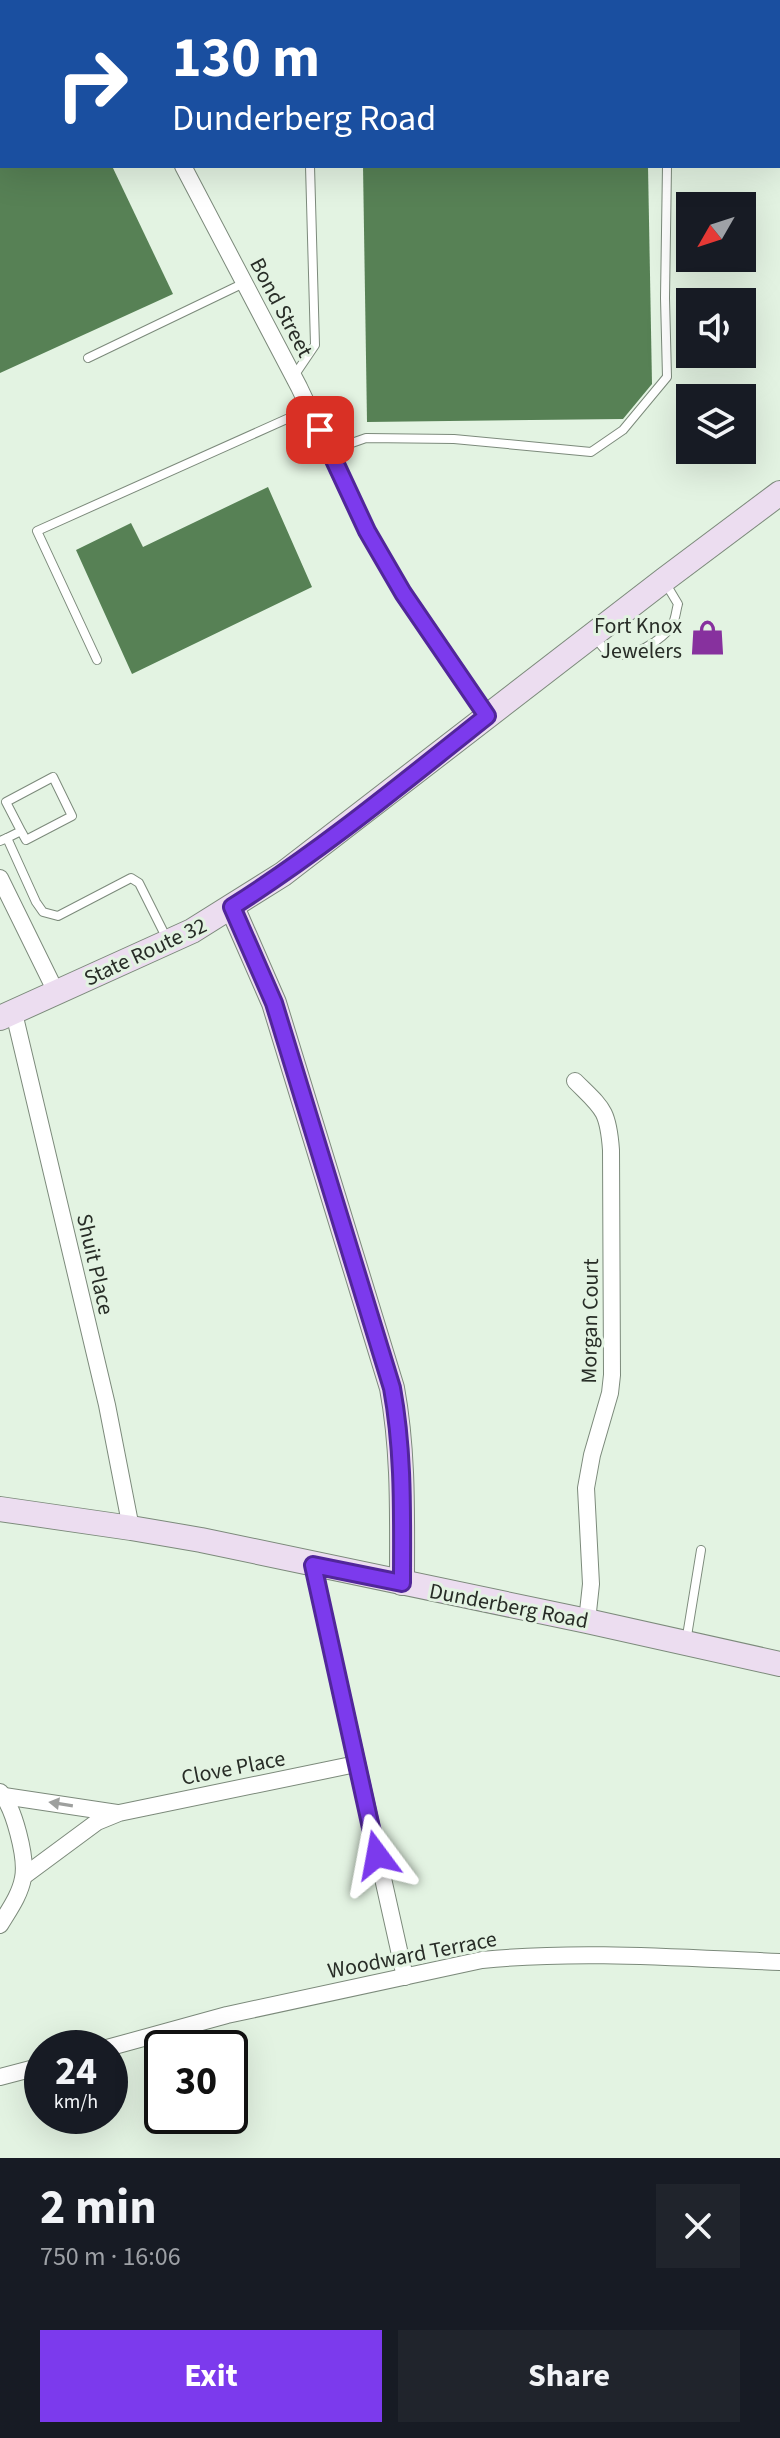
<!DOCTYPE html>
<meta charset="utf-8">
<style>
body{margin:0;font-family:"Source Sans 3",sans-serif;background:#20242c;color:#f1f3f6;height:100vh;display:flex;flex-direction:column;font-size:30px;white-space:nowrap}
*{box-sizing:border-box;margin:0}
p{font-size:26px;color:#9ea1a6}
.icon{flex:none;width:44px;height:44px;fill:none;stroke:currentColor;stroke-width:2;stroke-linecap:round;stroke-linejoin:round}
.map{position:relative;height:2158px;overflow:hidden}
.sheet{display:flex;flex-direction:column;background:#171b24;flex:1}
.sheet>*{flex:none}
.hud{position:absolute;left:0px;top:0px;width:780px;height:168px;box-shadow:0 8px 32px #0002;background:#1a4fa0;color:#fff;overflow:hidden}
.needle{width:52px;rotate:231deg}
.tools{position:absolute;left:676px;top:192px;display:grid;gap:16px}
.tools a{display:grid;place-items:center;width:80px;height:80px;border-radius:0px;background:#171b24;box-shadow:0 8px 32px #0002;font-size:40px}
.speed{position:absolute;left:24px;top:2030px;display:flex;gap:16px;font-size:40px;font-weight:700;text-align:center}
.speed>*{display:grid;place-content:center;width:104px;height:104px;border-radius:50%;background:#171b24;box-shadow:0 8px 32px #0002;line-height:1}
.speed small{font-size:20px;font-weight:400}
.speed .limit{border:4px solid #111;border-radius:12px;background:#fff;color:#111}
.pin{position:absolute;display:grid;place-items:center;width:68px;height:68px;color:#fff;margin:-34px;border-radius:16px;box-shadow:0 4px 12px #0006}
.me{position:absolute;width:88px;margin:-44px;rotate:347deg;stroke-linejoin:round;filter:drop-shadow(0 0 6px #0008)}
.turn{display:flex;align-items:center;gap:28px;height:168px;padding:0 40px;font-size:36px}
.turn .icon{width:104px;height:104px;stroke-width:2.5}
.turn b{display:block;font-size:56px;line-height:68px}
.round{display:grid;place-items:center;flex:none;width:84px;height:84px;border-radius:0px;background:#20242c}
.summary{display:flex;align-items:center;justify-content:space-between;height:136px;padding:0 40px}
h1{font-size:48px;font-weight:700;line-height:60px}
.action{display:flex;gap:16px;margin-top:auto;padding:16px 40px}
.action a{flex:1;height:92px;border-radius:0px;background:#7c3aed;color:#fff;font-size:32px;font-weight:700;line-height:92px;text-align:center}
.action a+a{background:#20242c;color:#f1f3f6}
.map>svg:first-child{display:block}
.water{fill:#c9a2d4}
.building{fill:#578155}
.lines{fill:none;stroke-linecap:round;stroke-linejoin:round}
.lane-casing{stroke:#7c8a7b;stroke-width:10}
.street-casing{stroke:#7c8a7b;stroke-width:18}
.secondary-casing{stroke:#7c8a7b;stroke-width:26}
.lane{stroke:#fff;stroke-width:8}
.street{stroke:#fff;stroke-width:16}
.secondary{stroke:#ecddf0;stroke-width:24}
.oneway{fill:#9ea09e}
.route-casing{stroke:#51269a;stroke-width:20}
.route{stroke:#7c3aed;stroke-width:14}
.labels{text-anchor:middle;stroke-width:6;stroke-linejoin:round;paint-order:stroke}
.street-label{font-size:22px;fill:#282d27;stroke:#e3f3e2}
.poi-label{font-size:22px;fill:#282d27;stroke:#e3f3e2;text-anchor:end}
</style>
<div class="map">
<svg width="780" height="2158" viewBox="0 0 780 2158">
<rect width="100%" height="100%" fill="#e3f3e2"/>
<path class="water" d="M 192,0 L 372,0 L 372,2 L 193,2 Z"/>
<g class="building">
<path d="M 0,166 L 112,166 L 173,294 L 0,373 Z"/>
<path d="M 363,166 L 648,166 L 652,384 L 623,419 L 367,422 Z"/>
<path d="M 268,487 L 312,587 L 132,674 L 76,550 L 131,523 L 143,547 Z"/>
</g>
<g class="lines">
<defs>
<g id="lane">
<path d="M 88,358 L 244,283"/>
<path d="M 294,376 L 315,345 L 310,166"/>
<path d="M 329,451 L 366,438 L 454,439 L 591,452 L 623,430 L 667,377 L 665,298 L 667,166"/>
<path d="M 596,638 C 599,642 604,650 608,652 C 627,663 665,640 673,623 C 676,617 676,610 678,604 L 666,584"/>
<path d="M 97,660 L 37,531 L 309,409"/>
<path d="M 7,838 L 21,831 L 26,840 L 72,816 L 53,777 L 6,802 L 21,831"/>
<path d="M 0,841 L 7,838 L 36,902 L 43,912 L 58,916 L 131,878 L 139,883 L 168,941"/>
<path d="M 686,1642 L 701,1550"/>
</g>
<g id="street">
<path d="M 183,166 L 299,387 L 367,531 L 403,593 L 487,716"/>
<path d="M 0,878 L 56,992"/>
<path d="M 14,1013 L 107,1405 L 131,1528"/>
<path d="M 575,1081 C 602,1108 608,1109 611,1150 L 612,1375 L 610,1393 L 592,1455 L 586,1488 L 591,1584 L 587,1621"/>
<path d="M 313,1565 L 405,1977"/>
<path d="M 0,1792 C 14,1807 27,1858 23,1878 C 20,1895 9,1910 0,1925"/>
<path d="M 4,1796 L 117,1813"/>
<path d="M 24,1876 L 97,1822 L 119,1813 L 356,1764"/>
<path d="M 107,2048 L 227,2015 L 482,1960 C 581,1950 681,1958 780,1962"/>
<path d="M 0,2077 L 42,2066"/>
</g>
<g id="secondary">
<path d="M 232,907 L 274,1003 L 392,1388 C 404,1453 402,1518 402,1583"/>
<path d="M 0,1018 L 192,931 L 283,874 L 664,580 L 780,493"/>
<path d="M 0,1509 L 131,1528 L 201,1540 L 587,1621 L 780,1664"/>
</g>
</defs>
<use href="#lane" class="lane-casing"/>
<use href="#street" class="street-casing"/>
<use href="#secondary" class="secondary-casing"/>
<use href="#lane" class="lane"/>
<use href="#street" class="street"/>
<use href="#secondary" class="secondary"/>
</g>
<defs><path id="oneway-solid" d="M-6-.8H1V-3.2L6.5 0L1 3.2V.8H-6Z" transform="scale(2)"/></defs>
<use class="oneway" href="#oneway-solid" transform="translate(61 1804) rotate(-171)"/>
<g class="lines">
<defs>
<path id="route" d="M 320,430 L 367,531 L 403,593 L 487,716 C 404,782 322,850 232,907 L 274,1003 L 392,1388 C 404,1453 402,1518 402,1583 L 313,1565 L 377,1855"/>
</defs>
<use href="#route" class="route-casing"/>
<use href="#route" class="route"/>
</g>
<defs>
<symbol id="shop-bare" viewBox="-9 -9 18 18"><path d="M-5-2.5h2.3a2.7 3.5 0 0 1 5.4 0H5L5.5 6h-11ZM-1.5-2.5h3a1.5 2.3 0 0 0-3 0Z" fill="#87319e" stroke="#e3f3e2" stroke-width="2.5" paint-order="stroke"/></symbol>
</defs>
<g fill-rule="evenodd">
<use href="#shop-bare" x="682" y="612" width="51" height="51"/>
</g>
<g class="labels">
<g class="street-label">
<text transform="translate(282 307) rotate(62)" y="8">Bond Street</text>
<text transform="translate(145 951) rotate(-25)" y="8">State Route 32</text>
<text transform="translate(96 1264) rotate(77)" y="8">Shuit Place</text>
<text transform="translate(589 1321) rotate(-89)" y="8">Morgan Court</text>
<text transform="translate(509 1605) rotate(11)" y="8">Dunderberg Road</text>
<text transform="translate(233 1767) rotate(-11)" y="8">Clove Place</text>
<text transform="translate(412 1954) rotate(-11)" y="8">Woodward Terrace</text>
</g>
<g class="poi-label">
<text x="682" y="633">Fort Knox<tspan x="682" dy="25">Jewelers</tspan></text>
</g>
</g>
</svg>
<div class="tools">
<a><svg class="needle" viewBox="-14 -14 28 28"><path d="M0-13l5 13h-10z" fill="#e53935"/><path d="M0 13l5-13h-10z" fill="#9ea1a6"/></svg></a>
<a><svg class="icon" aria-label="sound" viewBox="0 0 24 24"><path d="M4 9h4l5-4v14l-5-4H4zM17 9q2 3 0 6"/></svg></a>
<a><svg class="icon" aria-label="layers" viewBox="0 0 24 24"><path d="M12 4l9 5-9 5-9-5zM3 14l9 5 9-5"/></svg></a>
</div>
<div class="speed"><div>24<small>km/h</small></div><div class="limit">30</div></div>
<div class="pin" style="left:320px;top:430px;background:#d93025"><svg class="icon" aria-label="arrive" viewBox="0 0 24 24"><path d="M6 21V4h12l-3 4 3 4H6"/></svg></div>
<svg class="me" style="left:377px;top:1855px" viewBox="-20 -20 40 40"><path d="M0-17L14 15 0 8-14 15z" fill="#7c3aed" stroke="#fff" stroke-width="4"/></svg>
<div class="hud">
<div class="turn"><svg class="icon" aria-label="right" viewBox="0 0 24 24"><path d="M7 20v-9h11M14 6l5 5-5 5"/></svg><div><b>130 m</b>Dunderberg Road</div></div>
</div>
</div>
<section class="sheet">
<div class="summary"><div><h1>2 min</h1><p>750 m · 16:06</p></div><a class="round"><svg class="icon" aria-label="close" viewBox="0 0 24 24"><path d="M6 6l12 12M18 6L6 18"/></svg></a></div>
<div class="action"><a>Exit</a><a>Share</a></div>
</section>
